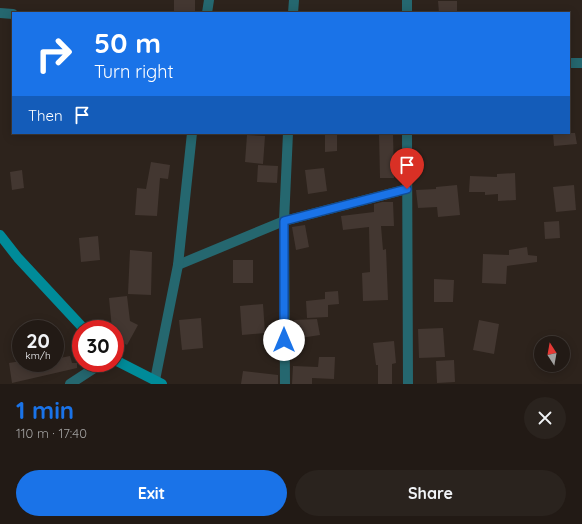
<!DOCTYPE html>
<meta charset="utf-8">
<style>
body{margin:0;font-family:Quicksand,sans-serif;background:#2a231e;color:#f1f3f6;height:100vh;display:flex;flex-direction:column;font-size:15px;white-space:nowrap}
*{box-sizing:border-box;margin:0}
p{font-size:13px;color:#a2a1a0}
.icon{flex:none;width:22px;height:22px;fill:none;stroke:currentColor;stroke-width:2;stroke-linecap:round;stroke-linejoin:round}
.map{position:relative;height:384px;overflow:hidden}
.sheet{display:flex;flex-direction:column;background:#221a15;flex:1}
.sheet>*{flex:none}
.guide{position:absolute;left:12px;top:12px;width:558px;height:122px;border-radius:0px;box-shadow:0 2px 10px #0003,0 0 0 1px #3f3834;background:#1a73e8;color:#fff;overflow:hidden}
.needle{width:26px;rotate:349deg}
.fabs{position:absolute;left:534px;top:336px;display:grid;gap:8px}
.fabs a{display:grid;place-items:center;width:36px;height:36px;border-radius:50%;background:#221a15;box-shadow:0 2px 10px #0003,0 0 0 1px #3f3834;font-size:20px}
.speed{position:absolute;left:12px;top:320px;display:flex;gap:8px;font-size:20px;font-weight:700;text-align:center}
.speed>*{display:grid;place-content:center;width:52px;height:52px;border-radius:50%;background:#221a15;box-shadow:0 2px 10px #0003,0 0 0 1px #3f3834;line-height:1}
.speed small{font-size:10px;font-weight:400}
.speed .limit{border:6px solid #d22;background:#fff;color:#111}
.pin{position:absolute;display:grid;place-items:center;width:34px;height:34px;color:#fff;margin:-41px -17px;border-radius:50% 50% 50% 0;rotate:-45deg;box-shadow:0 0 4px #0007}
.pin .icon{rotate:45deg}
.me{position:absolute;width:44px;margin:-22px;rotate:0deg;stroke-linejoin:round;filter:drop-shadow(0 0 3px #0008)}
.turn{display:flex;align-items:center;gap:14px;height:84px;padding:0 16px;font-size:18px}
.turn .icon{width:52px;height:52px;stroke-width:2.5}
.turn b{display:block;font-size:28px;line-height:34px}
.then{display:flex;align-items:center;height:38px;padding:0 16px;background:#0003;gap:8px;font-size:15px}
.round{display:grid;place-items:center;flex:none;width:42px;height:42px;border-radius:21px;background:#2a231e}
.headline{display:flex;align-items:center;justify-content:space-between;height:68px;padding:0 16px}
h1{font-size:24px;font-weight:800;line-height:30px;color:#1a73e8}
.button{display:flex;gap:8px;margin-top:auto;padding:8px 16px}
.button a{flex:1;height:46px;border-radius:24px;background:#1a73e8;color:#fff;font-size:16px;font-weight:800;line-height:46px;text-align:center}
.button a+a{background:#2a231e;color:#f1f3f6}
.map>svg:first-child{display:block}
.building{fill:#433731}
.lines{fill:none;stroke-linecap:round;stroke-linejoin:round}
.street{stroke:#25676f;stroke-width:10}
.secondary{stroke:#008b99;stroke-width:10}
.route-casing{stroke:#114b97;stroke-width:10}
.route{stroke:#1a73e8;stroke-width:7}
</style>
<div class="map">
<svg width="582" height="384" viewBox="0 0 582 384">
<rect width="100%" height="100%" fill="#2d231c"/>
<g class="building">
<rect x="174" y="0" width="21" height="13"/>
<path d="M 438,1 L 457,1 L 457,13 L 439,13 Z"/>
<path d="M 379,133 L 393,133 L 394,178 L 380,178 Z"/>
<path d="M 553,133 L 575,133 L 577,144 L 554,146 Z"/>
<path d="M 337,134 L 337,151 L 325,152 L 325,135 Z"/>
<path d="M 247,135 L 265,136 L 263,164 L 245,162 Z"/>
<path d="M 151,162 L 170,165 L 168,179 L 160,178 L 157,216 L 135,215 L 137,188 L 146,189 Z"/>
<path d="M 258,165 L 278,166 L 277,183 L 257,182 Z"/>
<path d="M 324,168 L 327,191 L 308,194 L 305,170 Z"/>
<path d="M 22,170 L 24,188 L 12,190 L 10,172 Z"/>
<path d="M 515,173 L 516,200 L 498,201 L 498,194 L 485,195 L 485,192 L 469,192 L 470,176 L 497,177 L 497,174 Z"/>
<path d="M 457,185 L 460,215 L 438,217 L 437,207 L 418,208 L 416,190 L 436,189 L 436,187 Z"/>
<path d="M 574,185 L 576,210 L 556,212 L 553,187 Z"/>
<path d="M 382,202 L 393,202 L 394,226 L 381,226 L 383,250 L 386,249 L 388,300 L 363,301 L 362,273 L 370,272 L 369,227 L 343,230 L 341,216 L 374,212 L 374,204 Z"/>
<path d="M 559,221 L 560,238 L 545,239 L 544,222 Z"/>
<path d="M 305,225 L 309,247 L 296,250 L 292,227 Z"/>
<path d="M 98,236 L 100,260 L 81,262 L 79,238 Z"/>
<path d="M 527,247 L 528,255 L 537,256 L 537,262 L 507,266 L 506,284 L 482,283 L 483,254 L 509,255 L 509,250 Z"/>
<path d="M 130,250 L 152,252 L 151,295 L 128,294 Z"/>
<rect x="233" y="260" width="20" height="23"/>
<path d="M 434,279 L 454,280 L 453,302 L 434,302 Z"/>
<path d="M 338,291 L 339,304 L 328,305 L 328,317 L 307,318 L 306,301 L 325,299 L 325,292 Z"/>
<path d="M 127,296 L 130,321 L 138,325 L 127,345 L 115,339 L 115,329 L 112,329 L 109,298 Z"/>
<path d="M 263,304 L 265,333 L 242,335 L 240,306 Z"/>
<path d="M 201,318 L 203,348 L 182,350 L 179,320 Z"/>
<path d="M 317,319 L 320,335 L 294,339 L 294,320 Z"/>
<path d="M 479,320 L 499,324 L 494,354 L 473,350 Z"/>
<path d="M 443,328 L 445,357 L 419,358 L 418,329 Z"/>
<path d="M 394,341 L 396,363 L 392,364 L 392,384 L 378,384 L 378,365 L 376,365 L 373,343 Z"/>
<path d="M 70,356 L 72,363 L 77,363 L 77,368 L 12,383 L 9,363 L 21,361 L 21,363 L 55,363 L 55,359 Z"/>
<path d="M 319,357 L 335,357 L 334,379 L 312,378 L 312,384 L 292,384 L 293,366 L 318,367 Z"/>
<path d="M 454,360 L 455,382 L 437,383 L 436,361 Z"/>
<path d="M 243,371 L 278,375 L 278,384 L 241,384 Z"/>
</g>
<g class="lines">
<g class="street">
<path d="M 407,0 L 407,13"/>
<path d="M 0,13 L 13,14"/>
<path d="M 207,13 L 209,0"/>
<path d="M 293,13 L 294,0"/>
<path d="M 569,63 L 582,63"/>
<path d="M 407,133 L 408,384"/>
<path d="M 178,265 L 284,221 L 407,189"/>
<path d="M 155,380 L 178,265 L 192,133"/>
<path d="M 70,384 L 102,363"/>
<path d="M 285,384 L 284,221 L 288,133"/>
</g>
<g class="secondary">
<path d="M 0,235 L 18,258 L 84,329"/>
<path d="M 115,360 L 162,384"/>
</g>
</g>
<g class="lines">
<defs>
<path id="route" d="M 284,340 L 284,221 L 407,189"/>
</defs>
<use href="#route" class="route-casing"/>
<use href="#route" class="route"/>
</g>
</svg>
<div class="fabs">
<a><svg class="needle" viewBox="-14 -14 28 28"><path d="M0-13l5 13h-10z" fill="#e53935"/><path d="M0 13l5-13h-10z" fill="#a2a1a0"/></svg></a>
</div>
<div class="speed"><div>20<small>km/h</small></div><div class="limit">30</div></div>
<div class="pin" style="left:407px;top:189px;background:#d93025"><svg class="icon" aria-label="arrive" viewBox="0 0 24 24"><path d="M6 21V4h12l-3 4 3 4H6"/></svg></div>
<svg class="me" style="left:284px;top:340px" viewBox="-20 -20 40 40"><circle r="19" fill="#fff"/><path d="M0-13L10 11 0 6-10 11z" fill="#1a73e8"/></svg>
<div class="guide">
<div class="turn"><svg class="icon" aria-label="right" viewBox="0 0 24 24"><path d="M7 20v-9h11M14 6l5 5-5 5"/></svg><div><b>50 m</b>Turn right</div></div>
<div class="then">Then<svg class="icon" aria-label="arrive" viewBox="0 0 24 24"><path d="M6 21V4h12l-3 4 3 4H6"/></svg></div>
</div>
</div>
<section class="sheet">
<div class="headline"><div><h1>1 min</h1><p>110 m · 17:40</p></div><a class="round"><svg class="icon" aria-label="close" viewBox="0 0 24 24"><path d="M6 6l12 12M18 6L6 18"/></svg></a></div>
<div class="button"><a>Exit</a><a>Share</a></div>
</section>
